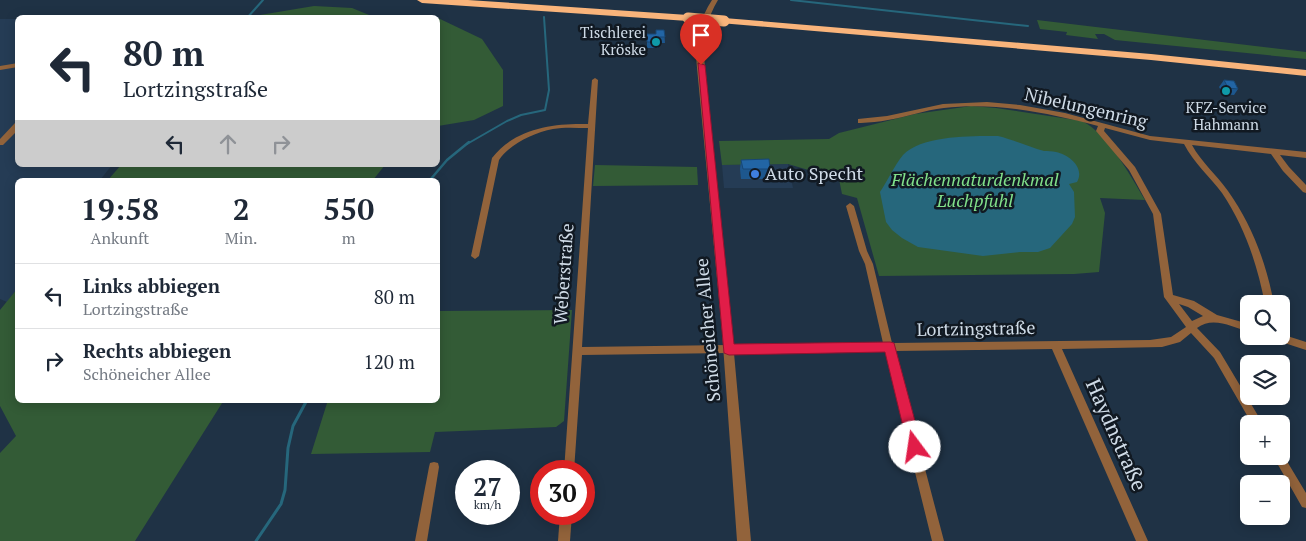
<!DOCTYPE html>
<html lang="de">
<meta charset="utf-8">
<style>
body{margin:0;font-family:"PT Serif",serif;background:#f2f2f3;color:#1f2937;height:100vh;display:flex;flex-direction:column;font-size:19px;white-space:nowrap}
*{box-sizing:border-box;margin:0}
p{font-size:16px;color:#747a83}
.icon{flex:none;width:28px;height:28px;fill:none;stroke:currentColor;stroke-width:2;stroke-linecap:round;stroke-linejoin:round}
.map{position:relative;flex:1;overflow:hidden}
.drawer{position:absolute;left:15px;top:178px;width:425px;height:225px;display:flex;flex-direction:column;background:#fff;border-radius:8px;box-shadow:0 2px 12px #0003}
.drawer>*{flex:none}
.banner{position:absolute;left:15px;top:15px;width:425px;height:152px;border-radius:8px;box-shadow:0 2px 12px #0003;background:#fff;color:#1f2937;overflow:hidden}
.fabs{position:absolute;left:1240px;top:295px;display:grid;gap:10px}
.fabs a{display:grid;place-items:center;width:50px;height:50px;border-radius:8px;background:#fff;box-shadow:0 2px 12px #0003;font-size:25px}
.speed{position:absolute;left:455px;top:460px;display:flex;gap:10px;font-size:25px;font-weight:700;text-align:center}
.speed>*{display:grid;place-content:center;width:65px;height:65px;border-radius:50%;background:#fff;box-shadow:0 2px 12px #0003;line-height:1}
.speed small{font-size:12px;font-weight:400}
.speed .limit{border:8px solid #d22;background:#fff;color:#111}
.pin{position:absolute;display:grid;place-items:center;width:42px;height:42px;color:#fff;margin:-51px -21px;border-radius:50% 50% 50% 0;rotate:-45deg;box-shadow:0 0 5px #0007}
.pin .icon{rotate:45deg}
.me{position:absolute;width:55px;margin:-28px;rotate:346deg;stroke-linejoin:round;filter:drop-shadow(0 0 4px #0008)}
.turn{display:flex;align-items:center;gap:18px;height:105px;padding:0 25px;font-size:22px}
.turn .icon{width:65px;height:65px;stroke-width:2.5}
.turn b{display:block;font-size:35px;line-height:42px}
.lanes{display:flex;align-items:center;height:48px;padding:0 25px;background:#0003;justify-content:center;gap:25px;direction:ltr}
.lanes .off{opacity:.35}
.eta{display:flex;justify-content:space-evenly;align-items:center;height:85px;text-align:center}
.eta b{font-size:30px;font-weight:800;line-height:35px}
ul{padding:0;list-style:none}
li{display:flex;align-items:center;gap:15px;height:65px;padding:0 25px;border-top:1px solid #e0e1e3}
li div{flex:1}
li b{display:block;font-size:19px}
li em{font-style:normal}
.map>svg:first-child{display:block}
.built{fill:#253c55}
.green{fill:#335b36}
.water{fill:#26677c}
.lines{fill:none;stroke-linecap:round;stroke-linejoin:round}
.stream-far2{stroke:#26677c;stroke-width:2}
.stream-far1{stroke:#26677c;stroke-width:2.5}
.stream{stroke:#26677c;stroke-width:3}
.minor{fill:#92633b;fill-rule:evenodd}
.tertiary{fill:#92633b;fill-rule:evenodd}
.motorway{fill:#f9b47b;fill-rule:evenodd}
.motorway-bridge{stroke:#f9b47b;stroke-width:11}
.wall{fill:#1d578e}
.building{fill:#2265a5;stroke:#184774}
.route{fill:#e11d48;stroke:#92132f}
.culture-dot{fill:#0f9aa8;stroke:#111922;stroke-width:2}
.shop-dot{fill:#3f7fe0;stroke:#111922;stroke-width:2}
.labels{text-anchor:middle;stroke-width:5;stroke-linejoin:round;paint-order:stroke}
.far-poi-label{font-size:15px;fill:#cfdbe7;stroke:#111922;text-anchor:end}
.street-label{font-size:18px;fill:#cfdbe7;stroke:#111922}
.poi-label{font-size:18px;fill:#cfdbe7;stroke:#111922;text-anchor:start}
.park-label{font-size:18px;font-style:italic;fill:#81e18a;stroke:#111922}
.near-street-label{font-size:21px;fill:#cfdbe7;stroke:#111922}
</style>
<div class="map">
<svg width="1306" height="541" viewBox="0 0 1306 541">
<rect width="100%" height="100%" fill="#1f3245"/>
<g class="built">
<path d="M 0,19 L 17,19 L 18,165 L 112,165 L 100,180 L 18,180 L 17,289 L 7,302 L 0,299 Z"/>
<path d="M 788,164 L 793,188 L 724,188 L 722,165 Z"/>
</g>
<g class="green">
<path d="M 314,6 L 352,8 L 374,17 L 248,17 Z"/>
<path d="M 438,18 L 482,39 L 503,70 L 503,106 L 474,120 L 438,126 Z"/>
<path d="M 1037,20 L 1306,52 L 1306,59 L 1115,40 L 1104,34 L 1095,34 L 1098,39 L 1066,35 L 1067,32 L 1040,29 Z"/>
<path d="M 971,106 L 996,108 L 1082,121 C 1108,134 1130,175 1145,200 L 1100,198 L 1105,213 L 1099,272 L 1074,274 L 879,276 L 857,198 L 842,194 L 839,179 L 788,164 L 722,165 L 719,141 L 829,139 L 839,133 L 915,114 Z"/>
<path d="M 121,165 L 385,165 L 373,180 L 108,180 Z"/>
<path d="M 595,165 L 697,167 L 698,185 L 593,186 Z"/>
<path d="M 17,289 L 18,400 L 224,400 L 135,541 L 0,541 L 0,453 L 16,436 L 0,406 L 0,310 Z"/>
<path d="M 572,310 L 564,421 L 556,427 L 435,432 L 430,452 L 311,454 L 328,400 L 438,400 L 438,311 Z"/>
</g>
<path class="water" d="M 998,136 C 1014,140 1029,147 1044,151 C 1048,151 1052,151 1056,152 C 1070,155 1085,168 1077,182 L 1069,184 L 1074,192 L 1075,217 L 1072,224 L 1050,248 L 1038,252 L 1020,252 L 983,256 L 918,247 L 902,238 L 892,230 L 886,222 L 880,192 C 888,180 894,166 903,155 C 922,135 973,136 998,136 Z"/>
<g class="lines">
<g class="stream-far2">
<path d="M 791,0 L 1028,26"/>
<path d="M 247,18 L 263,0"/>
<path d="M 467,144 L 507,121 L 521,115 L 545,110 L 549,90 L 544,17"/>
</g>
<path class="stream-far1" d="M 430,180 L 447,160 L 469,142"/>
<path class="stream" d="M 256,541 L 281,504 L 285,490 L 288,448 L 293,426 L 307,400"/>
<g class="minor">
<path d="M 18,63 L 18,67 L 0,70 L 0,66 Z"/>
<path d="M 595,78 L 598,80 L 582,347 L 883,343 L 865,264 L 859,251 L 846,206 L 850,203 L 854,206 L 867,251 L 873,264 L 892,343 L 1150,340 L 1171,337 L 1186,327 L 1164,297 L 1153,214 L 1129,170 L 1096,131 L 1098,126 C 1048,113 996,102 944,108 C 925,110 906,117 888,120 C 879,122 870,122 861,123 L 858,123 L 858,119 L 887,116 L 943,104 L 987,102 L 1020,105 L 1065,113 L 1150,136 L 1306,152 L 1306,158 L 1280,155 L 1289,167 L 1306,185 L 1306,193 L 1303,192 L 1283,171 L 1271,154 L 1192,145 C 1201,162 1217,175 1228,191 C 1252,225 1266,262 1274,304 L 1265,304 C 1257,264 1245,227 1222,193 C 1210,177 1194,163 1184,144 L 1150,140 L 1105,128 L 1104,131 L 1135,167 L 1161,214 L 1173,295 L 1194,301 L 1217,315 L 1249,324 L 1249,332 C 1232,327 1213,316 1197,328 L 1220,352 L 1263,424 L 1252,424 L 1214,358 L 1191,333 L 1180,342 L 1162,347 L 1062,349 L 1148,541 L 1136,541 L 1052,349 L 894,351 L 944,541 L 932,541 L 885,351 L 582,355 L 574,471 L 564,471 L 588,128 C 576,128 564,127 553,129 C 533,133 510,144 499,160 L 479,256 L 475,259 L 471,256 L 492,158 C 515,128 554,123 588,124 L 592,80 ZM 1179,304 L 1188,307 L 1203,316 L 1192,321 Z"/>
<path d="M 15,123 L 18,123 L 18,130 L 3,145 L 0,145 L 0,139 Z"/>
<path d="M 1281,334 L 1306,342 L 1306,350 L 1272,339 L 1270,336 L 1281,336 Z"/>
<path d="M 1282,453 L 1306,493 L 1306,508 L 1302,507 L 1273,456 L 1281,456 Z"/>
<path d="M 434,462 L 438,463 L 439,467 L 427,541 L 415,541 L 429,467 L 430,463 Z"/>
<path d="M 560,514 L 572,514 L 570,541 L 558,541 Z"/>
</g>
<path class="tertiary" d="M 712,0 L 718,0 C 707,18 704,36 704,57 L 732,331 L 751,541 L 737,541 L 722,331 L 696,57 C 697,36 700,18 712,0 Z"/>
<g class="motorway">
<path d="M 417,0 L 468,0 L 688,15 L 693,18 L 688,21 L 422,3 Z"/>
<path d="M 724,18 L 1151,54 L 1306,70 L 1306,76 L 1151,60 L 720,23 L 719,21 L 720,19 Z"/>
</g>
<path class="motorway-bridge" d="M 688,18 L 724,21"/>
</g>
<g class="wall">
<path d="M 664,30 L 665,43 L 658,43 L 658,48 L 647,48 L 647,34 L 656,34 Z"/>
<path d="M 1224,80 L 1238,89 L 1234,95 L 1223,94 L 1219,87 Z"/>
<path d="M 741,160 L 770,169 L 769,179 L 741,179 L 740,169 Z"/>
</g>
<g class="building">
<path d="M 656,30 L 664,30 L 665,37 L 658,37 L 659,42 L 647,42 L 647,34 L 656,34 Z"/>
<path d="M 1224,80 L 1234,81 L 1238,89 L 1228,88 Z"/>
<path d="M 769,159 L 770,169 L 743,169 L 741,160 Z"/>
</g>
<path class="route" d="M 698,63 L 705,65 L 734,344 L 890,342 L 894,343 L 922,447 L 920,451 L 915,453 L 910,451 L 908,447 L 885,352 L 729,355 L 724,353 Z"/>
<g class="culture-dot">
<circle cx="656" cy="42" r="5"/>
<circle cx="1226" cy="91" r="5"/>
</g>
<circle class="shop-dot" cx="755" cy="174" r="5"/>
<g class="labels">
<g class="far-poi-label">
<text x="646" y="38">Tischlerei<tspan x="646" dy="17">Kröske</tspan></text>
<text x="1226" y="113" text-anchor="middle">KFZ-Service<tspan x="1226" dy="17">Hahmann</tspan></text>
</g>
<g class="street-label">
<text transform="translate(1086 108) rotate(13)" y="6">Nibelungenring</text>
<text transform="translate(564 274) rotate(-86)" y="6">Weberstraße</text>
<text transform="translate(976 329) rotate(-1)" y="6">Lortzingstraße</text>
<text transform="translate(708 330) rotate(-95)" y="6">Schöneicher Allee</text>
</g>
<g class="poi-label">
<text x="765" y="180">Auto Specht</text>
</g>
<g class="park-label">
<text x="975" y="186">Flächennaturdenkmal<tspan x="975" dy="21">Luchpfuhl</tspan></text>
</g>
<g class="near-street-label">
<text transform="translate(1116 435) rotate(66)" y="7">Haydnstraße</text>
</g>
</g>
</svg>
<div class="fabs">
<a><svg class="icon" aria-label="search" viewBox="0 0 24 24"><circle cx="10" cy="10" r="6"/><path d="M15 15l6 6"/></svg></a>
<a><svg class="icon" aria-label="layers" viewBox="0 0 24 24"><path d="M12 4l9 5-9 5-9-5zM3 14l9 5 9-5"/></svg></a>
<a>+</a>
<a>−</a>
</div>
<div class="speed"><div>27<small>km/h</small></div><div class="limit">30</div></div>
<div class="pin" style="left:701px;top:65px;background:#d93025"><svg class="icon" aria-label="arrive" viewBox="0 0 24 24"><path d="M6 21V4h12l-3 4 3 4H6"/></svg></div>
<svg class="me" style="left:915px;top:447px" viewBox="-20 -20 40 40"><circle r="19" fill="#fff"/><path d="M0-13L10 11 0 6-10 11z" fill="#e11d48"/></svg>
<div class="banner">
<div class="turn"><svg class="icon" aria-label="left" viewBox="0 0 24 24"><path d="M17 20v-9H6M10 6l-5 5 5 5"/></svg><div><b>80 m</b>Lortzingstraße</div></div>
<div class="lanes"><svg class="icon" aria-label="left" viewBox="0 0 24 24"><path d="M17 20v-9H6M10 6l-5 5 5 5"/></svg><svg class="icon off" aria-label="ahead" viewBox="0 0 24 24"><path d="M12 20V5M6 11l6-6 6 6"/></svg><svg class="icon off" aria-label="right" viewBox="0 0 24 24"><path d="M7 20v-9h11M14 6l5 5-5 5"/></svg></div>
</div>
<section class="drawer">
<div class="eta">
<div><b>19:58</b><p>Ankunft</p></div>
<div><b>2</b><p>Min.</p></div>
<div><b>550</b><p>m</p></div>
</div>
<ul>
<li><svg class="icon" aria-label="left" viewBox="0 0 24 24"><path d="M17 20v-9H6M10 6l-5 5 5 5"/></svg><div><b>Links abbiegen</b><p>Lortzingstraße</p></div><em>80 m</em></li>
<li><svg class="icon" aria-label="right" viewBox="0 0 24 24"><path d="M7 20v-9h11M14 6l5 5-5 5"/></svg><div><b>Rechts abbiegen</b><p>Schöneicher Allee</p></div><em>120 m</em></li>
</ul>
</section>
</div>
